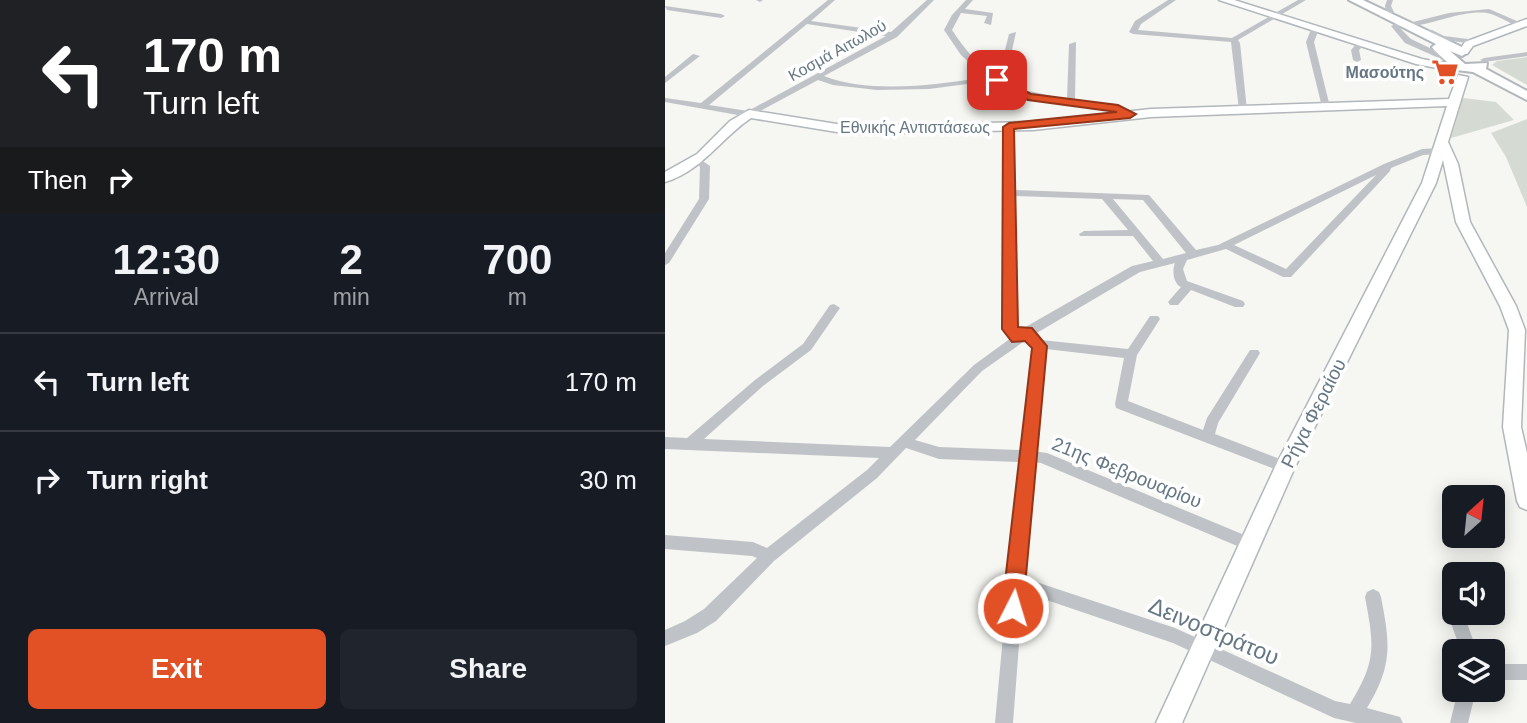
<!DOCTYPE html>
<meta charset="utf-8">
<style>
body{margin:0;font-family:Arial,sans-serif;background:#20242c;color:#f1f3f6;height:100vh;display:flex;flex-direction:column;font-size:26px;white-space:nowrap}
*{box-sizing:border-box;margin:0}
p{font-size:23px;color:#9ea1a6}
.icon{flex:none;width:38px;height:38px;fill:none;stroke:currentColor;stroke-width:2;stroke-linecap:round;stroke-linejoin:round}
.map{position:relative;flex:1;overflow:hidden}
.drawer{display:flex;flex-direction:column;background:#171b24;width:665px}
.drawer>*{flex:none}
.top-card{background:#202124;color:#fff;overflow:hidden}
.needle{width:46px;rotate:27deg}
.buttons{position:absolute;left:777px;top:485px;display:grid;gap:14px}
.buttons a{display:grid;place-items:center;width:63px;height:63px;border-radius:10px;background:#171b24;box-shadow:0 4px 18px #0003;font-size:35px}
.pin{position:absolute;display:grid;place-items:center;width:60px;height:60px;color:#fff;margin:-30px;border-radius:14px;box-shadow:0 4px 10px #0006}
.me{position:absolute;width:77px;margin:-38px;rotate:5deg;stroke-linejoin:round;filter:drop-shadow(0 0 5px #0008)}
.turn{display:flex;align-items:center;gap:24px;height:147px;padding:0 28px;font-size:32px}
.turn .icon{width:91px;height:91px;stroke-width:2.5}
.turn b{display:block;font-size:49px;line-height:60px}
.then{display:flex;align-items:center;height:66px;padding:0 28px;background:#0003;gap:14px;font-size:26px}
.eta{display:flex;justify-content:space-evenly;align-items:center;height:119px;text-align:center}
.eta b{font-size:42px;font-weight:700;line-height:49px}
.action{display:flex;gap:14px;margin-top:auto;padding:14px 28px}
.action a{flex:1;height:80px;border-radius:10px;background:#e25126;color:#fff;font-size:28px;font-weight:700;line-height:80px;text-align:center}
.action a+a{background:#20242c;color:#f1f3f6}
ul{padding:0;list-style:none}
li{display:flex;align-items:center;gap:21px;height:98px;padding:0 28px;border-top:2px solid #363941}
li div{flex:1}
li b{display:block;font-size:26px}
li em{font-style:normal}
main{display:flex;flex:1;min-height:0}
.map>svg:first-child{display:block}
.green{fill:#d5dbd2}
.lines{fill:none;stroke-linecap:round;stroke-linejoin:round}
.secondary-casing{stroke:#b1b7bb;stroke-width:3}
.primary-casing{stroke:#b2b7bb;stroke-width:4}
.street{fill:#bfc3c7;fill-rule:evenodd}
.secondary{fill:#fff;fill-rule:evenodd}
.primary{fill:#fff;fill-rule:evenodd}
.route{fill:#e25126;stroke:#933519;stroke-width:2}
.labels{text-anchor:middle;stroke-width:7;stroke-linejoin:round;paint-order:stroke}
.far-street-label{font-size:16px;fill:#657684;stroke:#fff}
.far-poi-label{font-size:16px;font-weight:bold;fill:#657684;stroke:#fff;text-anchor:end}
.street-label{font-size:19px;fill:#657684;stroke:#fff}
.near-street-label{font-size:23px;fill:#657684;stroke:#fff}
</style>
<main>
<section class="drawer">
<div class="top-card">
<div class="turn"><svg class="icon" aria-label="left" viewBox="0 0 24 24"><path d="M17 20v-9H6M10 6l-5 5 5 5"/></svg><div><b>170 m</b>Turn left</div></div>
<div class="then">Then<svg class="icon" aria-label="right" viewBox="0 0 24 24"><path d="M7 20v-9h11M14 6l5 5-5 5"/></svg></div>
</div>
<div class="eta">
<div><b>12:30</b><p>Arrival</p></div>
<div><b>2</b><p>min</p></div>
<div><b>700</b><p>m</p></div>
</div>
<ul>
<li><svg class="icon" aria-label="left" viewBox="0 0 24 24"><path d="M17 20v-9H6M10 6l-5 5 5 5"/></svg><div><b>Turn left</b></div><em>170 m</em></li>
<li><svg class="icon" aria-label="right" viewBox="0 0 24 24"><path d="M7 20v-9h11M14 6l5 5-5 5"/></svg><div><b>Turn right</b></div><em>30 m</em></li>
</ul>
<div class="action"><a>Exit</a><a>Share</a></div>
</section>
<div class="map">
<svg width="862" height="723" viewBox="0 0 862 723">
<rect width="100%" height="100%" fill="#f6f6f2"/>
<g class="green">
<path d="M 862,57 L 862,85 L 827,65 L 832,61 Z"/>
<path d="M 798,98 L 831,102 L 849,120 L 786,138 Z"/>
<path d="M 862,119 L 862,207 L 841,157 L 826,133 Z"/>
</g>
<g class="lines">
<defs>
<g id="secondary">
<path d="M 554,0 L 569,0 L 757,59 L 777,63 L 788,60 L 794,63 L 777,69 L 751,64 Z"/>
<path d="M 862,19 L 862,26 L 808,46 L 802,54 L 793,52 L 800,42 Z"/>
<path d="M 793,75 L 803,77 L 783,142 L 793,164 L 805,222 L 851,306 L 860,330 L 856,427 L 862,453 L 862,510 L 855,507 L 852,501 L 838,427 L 844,330 L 835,306 L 791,222 L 778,160 L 771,183 L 630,467 L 517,723 L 491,723 L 610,467 L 757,183 L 782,106 L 486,117 L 368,130 L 184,134 L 86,118 C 56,138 37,171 0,182 L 0,172 L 32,154 L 65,121 L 84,110 L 184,126 L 368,122 L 486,109 L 784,99 Z"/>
</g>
<path id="primary" d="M 684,0 L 698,0 L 801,49 L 803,52 L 797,56 L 785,51 L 800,64 L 822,63 L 821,69 L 862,91 L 862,100 L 808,72 L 791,70 L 769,50 L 767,47 L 771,44 Z"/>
</defs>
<use href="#secondary" class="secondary-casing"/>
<use href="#primary" class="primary-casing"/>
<g class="street">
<path d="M 91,0 L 98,0 L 95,2 Z"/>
<path d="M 163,0 L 170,0 L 146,21 L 226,32 L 262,0 L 269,0 L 232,37 L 159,76 C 205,94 272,85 320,77 L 296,55 L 279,30 L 287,15 L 301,0 L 308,0 L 300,9 L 328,13 L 326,25 L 319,23 L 322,16 L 296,13 L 287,30 C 300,50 313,65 333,78 L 344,34 L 351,32 L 340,83 L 359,90 L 402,99 L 404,44 L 411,42 L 410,100 L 453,106 L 469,114 L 465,117 L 451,111 L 375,99 L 353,94 L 325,81 L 264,89 L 212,90 L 168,85 L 153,80 L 84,117 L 0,102 L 0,98 L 36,103 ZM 142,24 L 221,36 L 83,111 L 44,105 Z"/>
<path d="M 503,0 L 511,0 L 476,24 L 473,30 L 567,38 L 633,0 L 641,0 L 573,40 L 575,43 L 582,110 L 578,113 L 574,110 L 566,42 L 468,34 L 464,32 L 470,21 Z"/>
<path d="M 722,0 L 728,0 L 726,6 L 729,12 L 719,17 L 715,17 L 715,15 L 721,11 L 720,6 Z"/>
<path d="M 0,6 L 56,14 L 60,16 L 56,18 L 2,10 Z"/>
<path d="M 824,9 L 861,25 C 850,29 837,17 826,14 C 805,8 771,23 750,26 C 744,26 741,24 734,27 L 746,39 L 788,59 L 788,63 L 785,63 L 740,43 L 726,26 L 738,20 L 748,22 L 784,13 Z"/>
<path d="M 647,27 L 654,29 L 649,42 L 665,107 L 661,110 L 657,107 L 641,42 Z"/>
<path d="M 761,30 L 767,30 L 779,36 L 811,40 L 815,42 L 811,44 L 777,40 L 761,34 Z"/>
<path d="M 693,42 L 700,44 L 694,50 L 696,60 L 692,62 L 688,60 L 686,50 Z"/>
<path d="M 862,52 L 862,56 L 819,62 L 815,60 L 819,58 Z"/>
<path d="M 28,54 L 35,56 L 0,83 L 0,77 Z"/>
<path d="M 344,123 L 348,126 L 349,190 L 484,195 L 531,250 L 553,245 L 719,164 L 757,149 L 775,148 L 780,151 L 775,154 L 758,155 L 726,168 L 725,171 L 626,277 L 618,277 L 561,249 L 522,260 L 518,269 L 522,281 L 578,301 L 580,304 L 578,307 L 570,307 L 526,290 L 513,305 L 505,305 L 503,302 L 516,287 C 508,283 507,270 510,263 L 475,272 L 370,334 L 376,340 L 463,349 L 485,316 L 493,316 L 495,319 L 472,355 L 463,401 L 538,430 L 542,418 L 585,350 L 593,350 L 595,353 L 553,423 L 550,434 L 625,463 L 627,467 L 625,471 L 620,473 L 451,408 L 450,404 L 459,358 L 381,349 L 368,451 L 382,453 L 589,539 L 591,544 L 589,549 L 584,551 L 376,463 L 367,462 L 359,578 L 510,628 L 670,701 L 685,704 C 712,660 709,646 700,597 L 702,592 L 708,589 L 714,592 L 716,597 C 725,644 728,665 702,708 L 735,717 L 738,723 L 691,723 L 669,718 L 508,643 L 358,592 L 348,723 L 330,723 L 354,462 L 274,459 L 241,448 L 212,478 L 109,561 L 51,621 L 32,633 L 0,646 L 0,630 L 20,621 L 39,609 L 92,558 L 87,556 L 0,549 L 0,535 L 88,542 L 102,548 L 202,470 L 214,458 L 0,449 L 0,437 L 22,438 L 90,380 L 138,344 L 165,305 L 169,304 L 175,308 L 146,350 L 98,386 L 39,439 L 225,447 L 309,365 L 346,338 L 339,329 L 340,126 ZM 711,175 L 621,269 L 569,245 ZM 349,196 L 437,199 L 463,230 L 419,231 L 414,234 L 415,236 L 468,236 L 488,261 L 467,266 L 357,329 L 355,332 L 351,328 ZM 448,199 L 478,200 L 521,253 L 498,259 ZM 361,340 L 369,347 L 355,450 L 274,447 L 250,440 L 317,371 Z"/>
<path d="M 32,157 L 45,166 L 44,199 L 4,263 L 0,265 L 0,253 L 34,199 L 35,167 L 27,160 Z"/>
<path d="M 789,605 L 789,612 L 798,612 L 812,651 L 796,651 L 782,612 L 784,607 Z"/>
<rect x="828" y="664" width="34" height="16"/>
<path d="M 793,690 L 811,690 L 803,723 L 785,723 Z"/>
</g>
<use href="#secondary" class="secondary"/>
<use href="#primary" class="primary"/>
</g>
<path class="route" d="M 332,77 L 366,94 L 453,105 L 471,114 L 465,118 L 349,129 L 353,327 L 367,328 L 382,346 L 358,608 L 355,615 L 348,618 L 340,615 L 337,608 L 367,348 L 360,341 L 347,342 L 337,329 L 338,127 L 344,123 L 452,112 L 363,100 L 328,83 L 326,80 Z"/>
<defs>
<symbol id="supermarket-bare" viewBox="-9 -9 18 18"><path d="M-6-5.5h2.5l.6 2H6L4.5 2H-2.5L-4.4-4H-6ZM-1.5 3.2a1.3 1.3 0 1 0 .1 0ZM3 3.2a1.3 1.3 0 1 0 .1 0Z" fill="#e25126" stroke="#fff" stroke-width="2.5" paint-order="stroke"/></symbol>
</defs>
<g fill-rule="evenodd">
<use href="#supermarket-bare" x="761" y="53" width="38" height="38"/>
</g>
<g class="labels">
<g class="far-street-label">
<text transform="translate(172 50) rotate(-29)" y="6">Κοσμά Αιτωλού</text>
<text x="250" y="133">Εθνικής Αντιστάσεως</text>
</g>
<g class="far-poi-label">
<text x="759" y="78">Μασούτης</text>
</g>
<g class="street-label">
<text transform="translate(648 413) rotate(-63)" y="7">Ρήγα Φεραίου</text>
<text transform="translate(462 472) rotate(22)" y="7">21ης Φεβρουαρίου</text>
</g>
<g class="near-street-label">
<text transform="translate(549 631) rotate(23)" y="8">Δεινοστράτου</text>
</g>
</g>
</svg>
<div class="buttons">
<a><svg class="needle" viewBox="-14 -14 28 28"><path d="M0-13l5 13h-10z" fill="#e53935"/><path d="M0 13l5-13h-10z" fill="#9ea1a6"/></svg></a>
<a><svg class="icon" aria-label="sound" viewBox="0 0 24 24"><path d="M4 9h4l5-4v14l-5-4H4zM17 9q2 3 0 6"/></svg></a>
<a><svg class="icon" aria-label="layers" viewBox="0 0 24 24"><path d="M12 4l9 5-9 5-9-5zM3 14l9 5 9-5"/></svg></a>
</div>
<div class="pin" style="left:332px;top:80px;background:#d93025"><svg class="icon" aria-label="arrive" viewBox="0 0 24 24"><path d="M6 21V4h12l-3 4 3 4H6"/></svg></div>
<svg class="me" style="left:348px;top:608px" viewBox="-20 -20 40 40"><circle r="17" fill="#e25126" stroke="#fff" stroke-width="3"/><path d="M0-11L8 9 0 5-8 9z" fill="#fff"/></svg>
</div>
</main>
